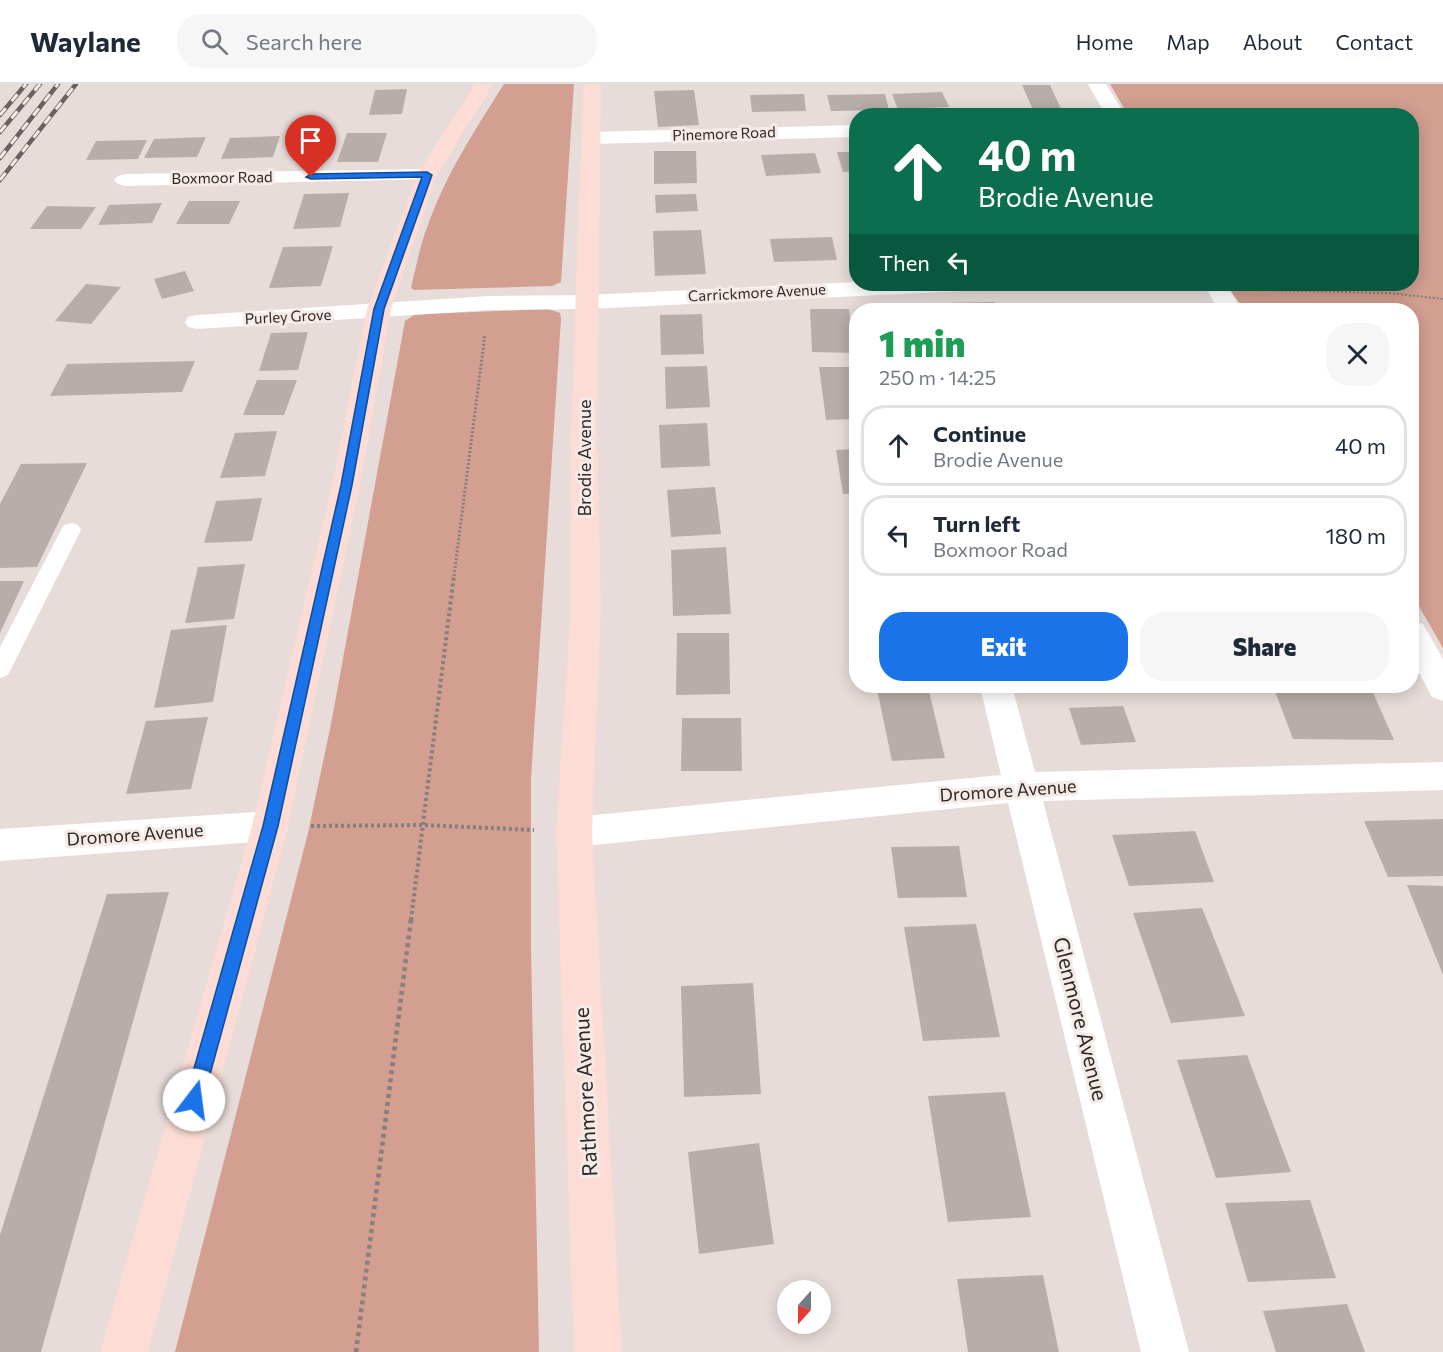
<!DOCTYPE html>
<meta charset="utf-8">
<style>
body{margin:0;font-family:Commissioner,sans-serif;background:#f6f6f7;color:#1f2937;height:100vh;display:flex;flex-direction:column;font-size:22px;white-space:nowrap}
*{box-sizing:border-box;margin:0}
p{font-size:20px;color:#747a83}
.icon{flex:none;width:33px;height:33px;fill:none;stroke:currentColor;stroke-width:2;stroke-linecap:round;stroke-linejoin:round}
.map{position:relative;flex:1;overflow:hidden}
.drawer{position:absolute;left:849px;top:219px;width:570px;height:390px;display:flex;flex-direction:column;background:#fff;border-radius:24px;box-shadow:0 3px 15px #0003}
.drawer>*{flex:none}
.banner{position:absolute;left:849px;top:24px;width:570px;height:183px;border-radius:24px;box-shadow:0 3px 15px #0003;background:#0b6e4f;color:#fff;overflow:hidden}
.needle{width:39px;rotate:201deg}
.fabs{position:absolute;left:777px;top:1196px;display:grid;gap:12px}
.fabs a{display:grid;place-items:center;width:54px;height:54px;border-radius:50%;background:#fff;box-shadow:0 3px 15px #0003;font-size:30px}
.pin{position:absolute;display:grid;place-items:center;width:51px;height:51px;color:#fff;margin:-62px -26px;border-radius:50% 50% 50% 0;rotate:-45deg;box-shadow:0 0 6px #0007}
.pin .icon{rotate:45deg}
.me{position:absolute;width:66px;margin:-33px;rotate:15deg;stroke-linejoin:round;filter:drop-shadow(0 0 4px #0008)}
.turn{display:flex;align-items:center;gap:21px;height:126px;padding:0 30px;font-size:27px}
.turn .icon{width:78px;height:78px;stroke-width:2.5}
.turn b{display:block;font-size:42px;line-height:51px}
.then{display:flex;align-items:center;height:57px;padding:0 30px;background:#0003;gap:12px;font-size:22px}
.round{display:grid;place-items:center;flex:none;width:63px;height:63px;border-radius:24px;background:#f6f6f7}
.summary{display:flex;align-items:center;justify-content:space-between;height:102px;padding:0 30px}
h1{font-size:36px;font-weight:800;line-height:45px;color:#1e9e55}
.cta{display:flex;gap:12px;margin-top:auto;padding:12px 30px}
.cta a{flex:1;height:69px;border-radius:24px;background:#1a73e8;color:#fff;font-size:24px;font-weight:800;line-height:69px;text-align:center}
.cta a+a{background:#f6f6f7;color:#1f2937}
ul{padding:0;list-style:none}
li{display:flex;align-items:center;gap:18px;height:81px;margin:0 12px 9px;padding:0 18px;border:3px solid #e0e1e3;border-radius:24px}
li div{flex:1}
li b{display:block;font-size:22px}
li em{font-style:normal}
header{display:flex;align-items:center;gap:36px;box-sizing:border-box;height:84px;padding:0 30px;background:#fff;border-bottom:2px solid #e0e1e3}
header strong{font-size:28px}
nav{display:flex;gap:33px;margin-inline-start:auto;font-size:21px}
.search{width:420px;height:54px;background:#f6f6f7;display:flex;align-items:center;gap:15px;box-sizing:border-box;padding:0 21px;border-radius:24px;color:#747a83;font-size:22px}
.map>svg:first-child{display:block}
.green{fill:#d29f90}
.building{fill:#b7adaa}
.lines{fill:none;stroke-linecap:round;stroke-linejoin:round}
.path-far3{stroke:#877f7d;stroke-width:2;stroke-dasharray:2 2;stroke-linecap:butt}
.path-far2{stroke:#877f7d;stroke-width:3;stroke-dasharray:2 2;stroke-linecap:butt}
.path-far1{stroke:#877f7d;stroke-width:4;stroke-dasharray:3 3;stroke-linecap:butt}
.path{stroke:#877f7d;stroke-width:4.5;stroke-dasharray:4 4;stroke-linecap:butt}
.lane{fill:#fff;fill-rule:evenodd}
.street{fill:#fff;fill-rule:evenodd}
.secondary{fill:#fcdcd4;fill-rule:evenodd}
.rail-casing{stroke:#686260;stroke-width:4.5}
.rail{stroke:#f5eae6;stroke-width:3;stroke-dasharray:9;stroke-linecap:butt}
.route{fill:#1a73e8;stroke:#114b97;stroke-width:1.5}
.labels{text-anchor:middle;stroke-width:6;stroke-linejoin:round;paint-order:stroke}
.far-street-label{font-size:15px;fill:#2d2928;stroke:#f5eae6}
.street-label{font-size:18px;fill:#2d2928;stroke:#f5eae6}
.near-street-label{font-size:21px;fill:#2d2928;stroke:#f5eae6}
</style>
<header>
<strong>Waylane</strong>
<div class="search"><svg class="icon" aria-label="search" viewBox="0 0 24 24"><circle cx="10" cy="10" r="6"/><path d="M15 15l6 6"/></svg>Search here</div>
<nav><a>Home</a><a>Map</a><a>About</a><a>Contact</a></nav>
</header>
<div class="map">
<svg width="1443" height="1268" viewBox="0 0 1443 1268">
<rect width="100%" height="100%" fill="#e7dcd9"/>
<g class="green">
<path d="M 504,0 L 574,0 L 561,198 L 552,202 L 414,206 L 411,204 C 416,183 420,161 428,141 C 446,90 475,46 504,0 Z"/>
<path d="M 1110,0 L 1443,0 L 1443,564 L 1412,510 L 1412,226 L 1244,226 L 1226,200 L 1412,200 L 1412,32 L 1128,31 Z"/>
<path d="M 548,225 L 560,229 L 561,235 L 531,694 L 531,866 L 539,1268 L 175,1268 L 308,749 L 331,640 L 405,237 L 414,231 L 427,230 Z"/>
</g>
<g class="building">
<path d="M 1022,1 L 1050,1 L 1061,25 L 1033,26 Z"/>
<path d="M 407,5 L 402,30 L 369,31 L 375,6 Z"/>
<path d="M 694,6 L 699,41 L 658,43 L 654,7 Z"/>
<path d="M 942,8 L 949,23 L 898,25 L 892,10 Z"/>
<path d="M 804,10 L 806,27 L 752,28 L 750,11 Z"/>
<path d="M 885,10 L 889,26 L 831,27 L 827,11 Z"/>
<path d="M 347,49 L 387,49 L 378,78 L 337,78 Z"/>
<path d="M 280,52 L 273,73 L 221,75 L 230,54 Z"/>
<path d="M 206,53 L 197,73 L 144,74 L 154,55 Z"/>
<path d="M 147,56 L 138,75 L 86,76 L 96,57 Z"/>
<path d="M 654,67 L 696,67 L 697,99 L 654,100 Z"/>
<path d="M 837,68 L 856,68 L 856,87 L 843,88 Z"/>
<path d="M 815,69 L 821,89 L 766,92 L 761,71 Z"/>
<path d="M 349,109 L 340,143 L 293,145 L 304,110 Z"/>
<path d="M 696,110 L 698,127 L 656,129 L 655,111 Z"/>
<path d="M 189,117 L 240,117 L 229,140 L 176,140 Z"/>
<path d="M 162,119 L 152,139 L 98,141 L 109,121 Z"/>
<path d="M 47,122 L 96,123 L 81,145 L 30,145 Z"/>
<path d="M 701,146 L 706,190 L 655,192 L 653,147 Z"/>
<path d="M 832,153 L 837,176 L 774,178 L 770,155 Z"/>
<path d="M 333,162 L 321,202 L 269,204 L 283,163 Z"/>
<path d="M 185,187 L 194,207 L 162,215 L 154,195 Z"/>
<path d="M 86,200 L 121,203 L 91,240 L 55,237 Z"/>
<path d="M 995,218 L 998,226 L 950,226 L 948,219 Z"/>
<path d="M 810,225 L 849,225 L 853,269 L 812,268 Z"/>
<path d="M 702,230 L 704,270 L 661,271 L 660,231 Z"/>
<path d="M 308,248 L 298,286 L 259,287 L 271,249 Z"/>
<path d="M 195,277 L 182,308 L 50,312 L 67,280 Z"/>
<path d="M 707,282 L 710,323 L 666,325 L 665,283 Z"/>
<path d="M 819,283 L 856,283 L 856,335 L 826,336 Z"/>
<path d="M 257,296 L 297,296 L 284,331 L 243,331 Z"/>
<path d="M 707,339 L 710,382 L 661,384 L 659,341 Z"/>
<path d="M 277,347 L 265,392 L 220,394 L 235,349 Z"/>
<path d="M 856,365 L 856,409 L 843,410 L 836,366 Z"/>
<path d="M 87,379 L 37,483 L 0,484 L 0,420 L 21,380 Z"/>
<path d="M 715,403 L 721,450 L 671,453 L 667,406 Z"/>
<path d="M 262,414 L 252,457 L 204,459 L 216,417 Z"/>
<path d="M 856,445 L 856,476 L 855,476 L 849,446 Z"/>
<path d="M 726,463 L 731,530 L 673,532 L 671,466 Z"/>
<path d="M 245,480 L 234,535 L 185,539 L 198,483 Z"/>
<path d="M 0,497 L 24,497 L 0,549 Z"/>
<path d="M 227,541 L 213,618 L 154,624 L 171,546 Z"/>
<path d="M 677,549 L 729,549 L 730,610 L 676,611 Z"/>
<path d="M 1273,602 L 1370,602 L 1394,656 L 1293,655 Z"/>
<path d="M 928,603 L 945,674 L 892,677 L 877,605 Z"/>
<path d="M 1123,622 L 1136,658 L 1081,661 L 1069,624 Z"/>
<path d="M 208,633 L 191,705 L 126,710 L 146,637 Z"/>
<path d="M 682,634 L 741,634 L 742,687 L 681,687 Z"/>
<path d="M 1443,735 L 1443,792 L 1388,793 L 1364,737 Z"/>
<path d="M 1195,747 L 1214,798 L 1129,802 L 1112,751 Z"/>
<path d="M 959,762 L 967,813 L 898,814 L 891,763 Z"/>
<path d="M 1407,801 L 1443,802 L 1443,891 Z"/>
<path d="M 169,808 L 41,1268 L 0,1268 L 0,1151 L 107,810 Z"/>
<path d="M 1202,824 L 1245,932 L 1171,939 L 1133,829 Z"/>
<path d="M 976,840 L 1000,953 L 923,957 L 904,843 Z"/>
<path d="M 753,899 L 761,1010 L 684,1013 L 681,902 Z"/>
<path d="M 1247,971 L 1291,1088 L 1216,1094 L 1177,976 Z"/>
<path d="M 1005,1008 L 1031,1133 L 948,1138 L 928,1012 Z"/>
<path d="M 759,1059 L 774,1160 L 699,1170 L 688,1068 Z"/>
<path d="M 1310,1116 L 1336,1194 L 1248,1198 L 1225,1119 Z"/>
<path d="M 1043,1191 L 1059,1268 L 968,1268 L 957,1195 Z"/>
<path d="M 1347,1220 L 1365,1268 L 1276,1268 L 1263,1227 Z"/>
</g>
<g class="lines">
<path class="path-far3" d="M 1257,206 L 1389,209 L 1443,215"/>
<path class="path-far2" d="M 454,492 L 485,250"/>
<g class="path-far1">
<path d="M 311,742 L 424,741 L 534,746"/>
<path d="M 411,836 L 454,491"/>
</g>
<path class="path" d="M 356,1268 L 411,835"/>
<path class="lane" d="M 71,439 L 78,441 L 81,446 L 8,591 L 0,594 L 0,563 L 61,446 L 64,441 Z"/>
<g class="street">
<path d="M 1088,0 L 1106,0 L 1126,32 L 1106,32 Z"/>
<path d="M 856,41 L 856,53 L 592,60 L 585,58 L 582,54 L 585,50 L 592,48 Z"/>
<path d="M 427,85 L 434,87 L 437,91 L 434,95 L 125,102 L 118,100 L 114,96 L 118,92 L 125,90 Z"/>
<path d="M 856,198 L 975,200 L 971,205 L 963,207 L 588,225 L 489,226 L 197,245 L 188,243 L 185,238 L 188,233 L 197,231 L 489,212 L 588,211 Z"/>
<path d="M 1204,200 L 1226,200 L 1242,226 L 1218,226 Z"/>
<path d="M 1412,536 L 1423,540 L 1443,575 L 1443,617 L 1432,613 L 1412,576 Z"/>
<path d="M 980,602 L 1012,602 L 1035,688 L 1443,678 L 1443,706 L 1043,717 L 1189,1268 L 1141,1268 L 1008,719 L 574,763 L 561,759 L 556,748 L 561,737 L 574,733 L 1001,691 Z"/>
<path d="M 270,727 L 283,731 L 288,742 L 283,753 L 270,757 L 0,777 L 0,745 Z"/>
</g>
<g class="secondary">
<path d="M 475,0 L 493,0 L 437,91 L 391,225 L 360,401 L 288,742 L 148,1268 L 100,1268 L 252,742 L 332,401 L 367,225 L 417,91 Z"/>
<path d="M 583,0 L 601,0 L 597,350 L 601,522 L 592,748 L 622,1268 L 574,1268 L 556,748 L 571,522 L 571,350 Z"/>
</g>
<defs>
<g id="rail">
<path d="M 0,31 L 26,0"/>
<path d="M 0,48 L 40,0"/>
<path d="M 0,74 L 58,0"/>
<path d="M 0,96 L 76,0"/>
</g>
</defs>
<use href="#rail" class="rail-casing"/>
<use href="#rail" class="rail"/>
</g>
<path class="route" d="M 427,88 L 432,91 L 384,225 L 352,401 L 278,742 L 203,1016 L 200,1022 L 194,1025 L 188,1022 L 185,1016 L 263,742 L 341,401 L 374,225 L 422,93 L 311,95 L 306,93 L 311,90 Z"/>
<g class="labels">
<g class="far-street-label">
<text transform="translate(724 50) rotate(-2)" y="5">Pinemore Road</text>
<text transform="translate(222 94) rotate(-1)" y="5">Boxmoor Road</text>
<text transform="translate(757 209) rotate(-3)" y="5">Carrickmore Avenue</text>
<text transform="translate(288 233) rotate(-3)" y="5">Purley Grove</text>
</g>
<g class="street-label">
<text transform="translate(585 374) rotate(-90)" y="6">Brodie Avenue</text>
<text transform="translate(1008 707) rotate(-4)" y="6">Dromore Avenue</text>
<text transform="translate(135 751) rotate(-4)" y="6">Dromore Avenue</text>
</g>
<g class="near-street-label">
<text transform="translate(1080 935) rotate(76)" y="7">Glenmore Avenue</text>
<text transform="translate(586 1008) rotate(-93)" y="7">Rathmore Avenue</text>
</g>
</g>
</svg>
<div class="fabs">
<a><svg class="needle" viewBox="-14 -14 28 28"><path d="M0-13l5 13h-10z" fill="#e53935"/><path d="M0 13l5-13h-10z" fill="#747a83"/></svg></a>
</div>
<div class="pin" style="left:311px;top:93px;background:#d93025"><svg class="icon" aria-label="arrive" viewBox="0 0 24 24"><path d="M6 21V4h12l-3 4 3 4H6"/></svg></div>
<svg class="me" style="left:194px;top:1016px" viewBox="-20 -20 40 40"><circle r="19" fill="#fff"/><path d="M0-13L10 11 0 6-10 11z" fill="#1a73e8"/></svg>
<div class="banner">
<div class="turn"><svg class="icon" aria-label="ahead" viewBox="0 0 24 24"><path d="M12 20V5M6 11l6-6 6 6"/></svg><div><b>40 m</b>Brodie Avenue</div></div>
<div class="then">Then<svg class="icon" aria-label="left" viewBox="0 0 24 24"><path d="M17 20v-9H6M10 6l-5 5 5 5"/></svg></div>
</div>
<section class="drawer">
<div class="summary"><div><h1>1 min</h1><p>250 m · 14:25</p></div><a class="round"><svg class="icon" aria-label="close" viewBox="0 0 24 24"><path d="M6 6l12 12M18 6L6 18"/></svg></a></div>
<ul>
<li><svg class="icon" aria-label="ahead" viewBox="0 0 24 24"><path d="M12 20V5M6 11l6-6 6 6"/></svg><div><b>Continue</b><p>Brodie Avenue</p></div><em>40 m</em></li>
<li><svg class="icon" aria-label="left" viewBox="0 0 24 24"><path d="M17 20v-9H6M10 6l-5 5 5 5"/></svg><div><b>Turn left</b><p>Boxmoor Road</p></div><em>180 m</em></li>
</ul>
<div class="cta"><a>Exit</a><a>Share</a></div>
</section>
</div>
